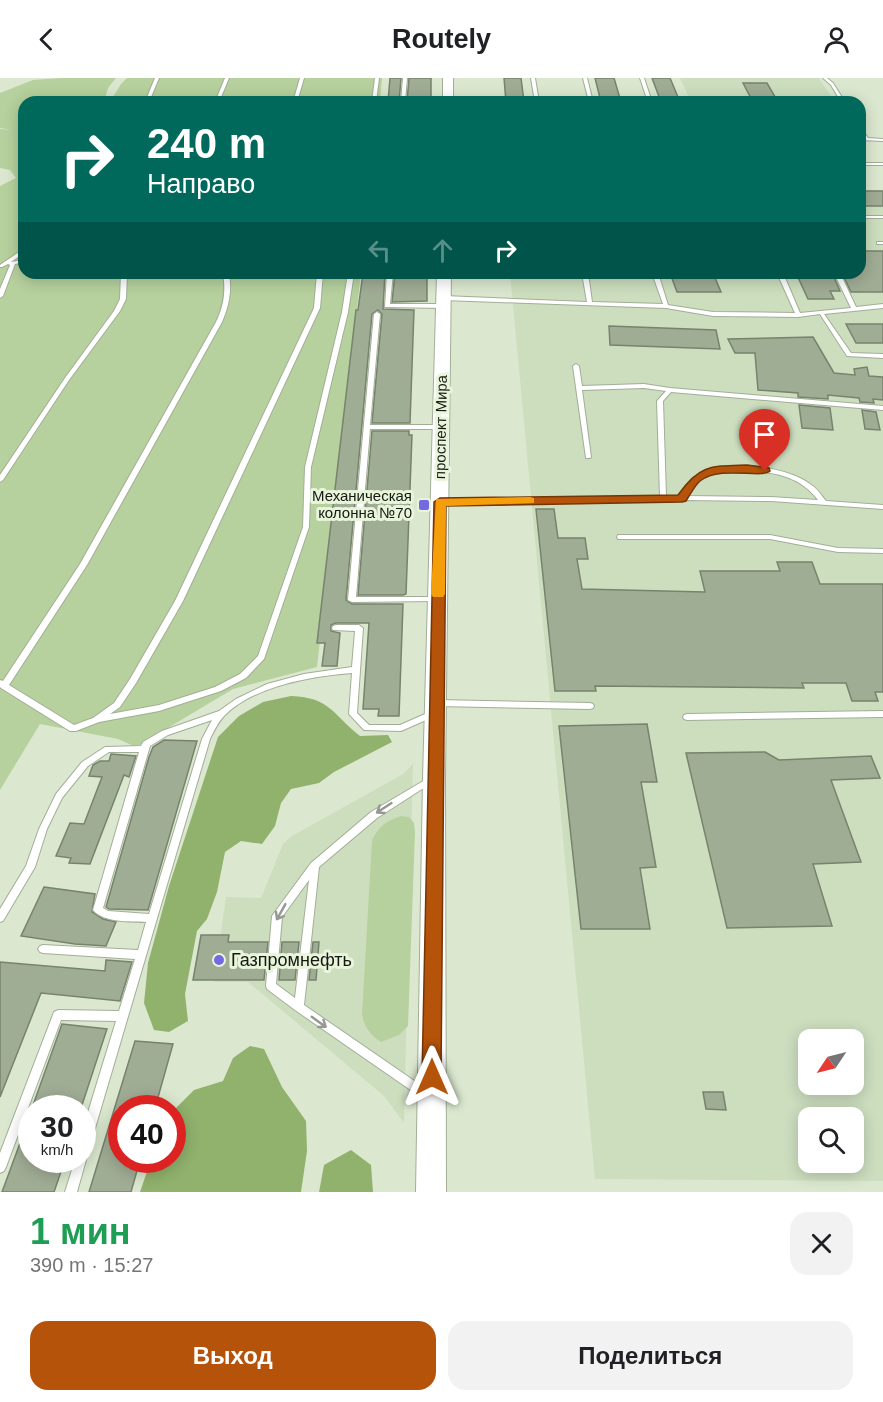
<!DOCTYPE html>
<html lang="ru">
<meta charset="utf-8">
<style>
body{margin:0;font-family:Helvetica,sans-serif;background:#f2f2f2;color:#202124;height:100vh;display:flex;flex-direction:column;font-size:22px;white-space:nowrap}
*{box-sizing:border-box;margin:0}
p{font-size:20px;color:#757577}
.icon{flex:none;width:33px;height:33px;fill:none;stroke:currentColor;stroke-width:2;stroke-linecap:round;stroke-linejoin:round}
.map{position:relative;height:1114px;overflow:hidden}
.side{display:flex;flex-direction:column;background:#fff;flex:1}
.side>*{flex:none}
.guide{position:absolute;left:18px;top:18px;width:848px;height:183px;border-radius:18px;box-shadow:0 3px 15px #0003;background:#00695c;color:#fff;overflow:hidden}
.needle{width:39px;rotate:235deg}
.tools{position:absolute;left:798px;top:951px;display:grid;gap:12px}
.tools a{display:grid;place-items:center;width:66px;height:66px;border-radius:12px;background:#fff;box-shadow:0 3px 15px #0003;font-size:30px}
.speed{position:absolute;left:18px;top:1017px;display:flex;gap:12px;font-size:30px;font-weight:700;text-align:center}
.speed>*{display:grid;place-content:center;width:78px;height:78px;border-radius:50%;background:#fff;box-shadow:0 3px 15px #0003;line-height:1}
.speed small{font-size:15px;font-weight:400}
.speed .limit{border:9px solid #d22;background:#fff;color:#111}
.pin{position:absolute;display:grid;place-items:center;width:51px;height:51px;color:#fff;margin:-62px -26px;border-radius:50% 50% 50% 0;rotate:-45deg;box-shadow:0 0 6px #0007}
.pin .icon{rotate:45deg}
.me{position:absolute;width:66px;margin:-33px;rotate:0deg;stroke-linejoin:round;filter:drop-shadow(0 0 4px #0008)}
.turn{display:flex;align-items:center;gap:21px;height:126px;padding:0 30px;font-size:27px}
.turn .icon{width:78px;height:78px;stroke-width:2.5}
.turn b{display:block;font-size:42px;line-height:51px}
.lanes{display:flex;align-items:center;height:57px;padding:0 30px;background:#0003;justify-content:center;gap:30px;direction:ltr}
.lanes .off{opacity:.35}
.round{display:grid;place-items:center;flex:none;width:63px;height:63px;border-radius:18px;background:#f2f2f2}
.overview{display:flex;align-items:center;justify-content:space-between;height:102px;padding:0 30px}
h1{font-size:36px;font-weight:700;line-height:45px;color:#1e9e55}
.cta{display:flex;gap:12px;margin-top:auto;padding:12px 30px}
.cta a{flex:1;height:69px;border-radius:18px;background:#b45309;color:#fff;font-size:24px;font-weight:700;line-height:69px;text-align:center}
.cta a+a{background:#f2f2f2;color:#202124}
header{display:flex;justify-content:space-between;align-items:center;height:78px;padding:0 30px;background:#fff;font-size:27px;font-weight:700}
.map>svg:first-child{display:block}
.built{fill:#cddebf;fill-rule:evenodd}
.green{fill:#b6d19d}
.forest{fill:#90b26d}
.building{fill:#a0ad95;stroke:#77836c;stroke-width:1.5}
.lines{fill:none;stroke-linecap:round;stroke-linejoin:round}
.service-casing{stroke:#a2ae97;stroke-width:2}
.tertiary-casing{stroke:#a2ae97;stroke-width:2}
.service{fill:#fff;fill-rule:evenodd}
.tertiary{fill:#fff;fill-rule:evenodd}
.oneway{stroke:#969893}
.route{fill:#b45309;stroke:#753606;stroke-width:1.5}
.slow{fill:#f59e0b}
.poi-dot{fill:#7468e3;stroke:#e8f5dc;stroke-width:2}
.labels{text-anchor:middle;stroke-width:6;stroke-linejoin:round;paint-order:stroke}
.street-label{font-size:15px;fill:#151910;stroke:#e8f5dc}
.poi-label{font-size:15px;fill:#151910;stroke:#e8f5dc;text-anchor:end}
.near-poi-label{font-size:18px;fill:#151910;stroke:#e8f5dc;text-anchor:start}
</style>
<header><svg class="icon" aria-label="back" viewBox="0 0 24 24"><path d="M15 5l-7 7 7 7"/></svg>Routely<svg class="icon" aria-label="person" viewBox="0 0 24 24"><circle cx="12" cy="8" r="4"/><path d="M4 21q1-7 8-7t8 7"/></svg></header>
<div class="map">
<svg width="883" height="1114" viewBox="0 0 883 1114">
<rect width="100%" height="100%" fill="#dbe8cf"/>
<g class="built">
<path d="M 680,0 L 819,0 L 835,24 L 691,24 Z"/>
<path d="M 860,112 L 883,112 L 883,1103 L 595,1101 L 510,195 L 860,195 ZM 808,962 L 854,962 L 854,1006 L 808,1006 ZM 808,1040 L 854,1040 L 854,1084 L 808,1084 Z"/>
<path d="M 413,686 L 404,1045 L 384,1018 L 248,904 L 214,904 L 226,819 L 261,820 L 283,766 L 292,758 L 403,696 Z"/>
</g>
<g class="green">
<path d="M 62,0 L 116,0 L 108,10 L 104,24 L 24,24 L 24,52 L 22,52 L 24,53 L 24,195 L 361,195 L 317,589 L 233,611 L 136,669 L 118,661 L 40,646 L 0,712 L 0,108 L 16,100 L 10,92 L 0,90 L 0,51 L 12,52 L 0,50 L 0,15 L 33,2 Z"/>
<path d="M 127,0 L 382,0 L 380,24 L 110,24 L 121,6 Z"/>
<path d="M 401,738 L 409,739 L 414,745 L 415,754 L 408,948 L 399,957 L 381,964 C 370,957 365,950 362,937 L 372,762 C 379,748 386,743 401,738 Z"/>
</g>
<g class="forest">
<path d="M 291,618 C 331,620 331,635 360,658 L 388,657 L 392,664 L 334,694 L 319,705 L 291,711 L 281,725 L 275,748 L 262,766 L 241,763 L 225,774 L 217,814 L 207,841 L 197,853 L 185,916 L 188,943 L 169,954 L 154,952 L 144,925 L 148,885 L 169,808 L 218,659 L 239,638 L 263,624 Z"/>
<path d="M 250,968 L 264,971 L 282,1009 L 306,1043 L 307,1073 L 301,1114 L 140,1114 L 151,1082 L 172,1082 L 173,1033 L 194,1012 L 223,1003 L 233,980 Z"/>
<path d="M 351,1072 L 371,1087 L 373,1114 L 319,1114 L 324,1087 Z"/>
</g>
<g class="building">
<path d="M 390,0 L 401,0 L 399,24 L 388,24 Z"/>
<path d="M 409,0 L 431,0 L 431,24 L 407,24 Z"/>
<path d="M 504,0 L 521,0 L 524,24 L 506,24 Z"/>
<path d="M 595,0 L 614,0 L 621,24 L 601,24 Z"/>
<path d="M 652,0 L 670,0 L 680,24 L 661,24 Z"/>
<path d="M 743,5 L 767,5 L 778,24 L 753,24 Z"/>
<rect x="860" y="113" width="23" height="15"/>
<path d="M 860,173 L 883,173 L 883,214 L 851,214 L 842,195 L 860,195 Z"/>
<path d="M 363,195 L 385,195 L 383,231 L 414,232 L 410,345 L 372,345 L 382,236 L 378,232 L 372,236 L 346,522 L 352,526 L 403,526 L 399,638 L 378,638 L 379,631 L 363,631 L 369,545 L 336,545 L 331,547 L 331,553 L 340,555 L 337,588 L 322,588 L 325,565 L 317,565 L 356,232 L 358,232 Z"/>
<path d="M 395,195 L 427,195 L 427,223 L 392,224 Z"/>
<path d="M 670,195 L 713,195 L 721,214 L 677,214 Z"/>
<path d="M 796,195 L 832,195 L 840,213 L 830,213 L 834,221 L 808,221 Z"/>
<path d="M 846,246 L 883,246 L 883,265 L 856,265 Z"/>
<path d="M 609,248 L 716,252 L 720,271 L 610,267 Z"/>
<path d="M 813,259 L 834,295 L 855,297 L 854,291 L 867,289 L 869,298 L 883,299 L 883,322 L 873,321 L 874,325 L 860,324 L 859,320 L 828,317 L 828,321 L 798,319 L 798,315 L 758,312 L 755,275 L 735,275 L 728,261 Z"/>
<path d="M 799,327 L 830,330 L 833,352 L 802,350 Z"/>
<path d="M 862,332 L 876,334 L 880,352 L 865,351 Z"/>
<path d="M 372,353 L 409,353 L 409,357 L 412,357 L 406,516 L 403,517 L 358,517 Z"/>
<path d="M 536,431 L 554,431 L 558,460 L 585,460 L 588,481 L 577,481 L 582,511 L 705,514 L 700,493 L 780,493 L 777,484 L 812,484 L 820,506 L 883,506 L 883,614 L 875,614 L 878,623 L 852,623 L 846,605 L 802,605 L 804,610 L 595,608 L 596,613 L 555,613 Z"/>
<path d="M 647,646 L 657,704 L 641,704 L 656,789 L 640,790 L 650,851 L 581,851 L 559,648 Z"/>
<path d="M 164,662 L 197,663 L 148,832 L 109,831 L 106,829 L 149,679 L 153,669 Z"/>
<path d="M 765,674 L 779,682 L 871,678 L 880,700 L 831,702 L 861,784 L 813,786 L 832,848 L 727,850 L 686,675 Z"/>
<path d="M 111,676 L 136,678 L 129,699 L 124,697 L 90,786 L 69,785 L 71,780 L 56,778 L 70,745 L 84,746 L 102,699 L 89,698 L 93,687 L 100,683 L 109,683 Z"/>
<path d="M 44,809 L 95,816 L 92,834 L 103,841 L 116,844 L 106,868 L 75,866 L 21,858 Z"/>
<path d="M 201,857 L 229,857 L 228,864 L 268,864 L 264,902 L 193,902 Z"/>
<path d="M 282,864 L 299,864 L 295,902 L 279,902 Z"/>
<path d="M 313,864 L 319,864 L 316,902 L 309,902 Z"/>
<path d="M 106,882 L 132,884 L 120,923 L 41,915 L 0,1019 L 0,884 L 105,893 Z"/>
<path d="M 62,946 L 107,951 L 81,1030 L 32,1030 Z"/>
<path d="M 135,963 L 173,966 L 155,1030 L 122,1030 L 122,1082 L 140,1082 L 131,1114 L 89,1114 Z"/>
<path d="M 703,1014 L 723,1014 L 726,1032 L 706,1031 Z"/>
<path d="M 30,1038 L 32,1039 L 32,1082 L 65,1082 L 54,1114 L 2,1114 Z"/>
</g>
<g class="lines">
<defs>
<g id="service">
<path d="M 155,0 L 159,0 L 149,24 L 145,24 Z"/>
<path d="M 225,0 L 229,0 L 219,24 L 215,24 Z"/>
<path d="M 300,0 L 304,0 L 297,24 L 293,24 Z"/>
<path d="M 375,0 L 379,0 L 376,24 L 372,24 Z"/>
<path d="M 403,0 L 407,0 L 405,24 L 401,24 Z"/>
<path d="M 531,0 L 535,0 L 539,24 L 535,24 Z"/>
<path d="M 583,0 L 587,0 L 593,24 L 589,24 Z"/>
<path d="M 640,0 L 644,0 L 652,24 L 648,24 Z"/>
<path d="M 823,0 L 827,0 L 833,5 L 845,24 L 841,24 L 831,7 Z"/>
<path d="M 860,49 L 868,60 L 883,61 L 883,63 L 860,62 L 860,60 L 864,60 L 860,52 Z"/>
<rect x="860" y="85" width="23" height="2"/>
<rect x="865" y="138" width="18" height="2"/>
<rect x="877" y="164" width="6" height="2"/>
<path d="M 22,172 L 24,172 L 24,175 L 11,184 L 24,182 L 24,184 L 15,186 L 3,218 L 0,220 L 0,211 L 10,187 L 8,186 L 2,189 L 0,189 L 0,187 Z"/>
<path d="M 121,195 L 127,195 L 126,221 L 120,233 L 69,302 L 3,402 L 0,404 L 0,397 L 65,300 L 114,233 L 120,221 Z"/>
<path d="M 223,195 L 229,195 C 232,213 229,228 222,244 L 87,487 L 9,607 L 74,647 L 93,640 L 114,625 L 130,601 L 175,523 L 314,230 L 317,195 L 323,195 L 320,230 L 183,523 L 136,605 L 120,629 L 110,636 L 159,627 L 215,609 L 240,596 L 258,578 L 303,449 L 305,389 L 342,234 L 348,195 L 354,195 L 348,234 L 311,389 L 309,449 L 264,581 L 246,600 L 221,613 L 159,633 L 99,644 L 76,653 L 70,653 L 1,610 L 0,609 L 0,602 L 3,603 L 80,486 L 216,244 C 224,228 226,213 223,195 Z"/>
<path d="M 387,195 L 393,195 L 390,226 L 444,226 L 447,228 L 444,230 L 385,229 Z"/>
<path d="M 582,195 L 588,195 L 592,224 L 663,226 L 652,195 L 658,195 L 668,227 L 713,234 L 795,235 L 777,195 L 783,195 L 800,235 L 851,230 L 834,195 L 840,195 L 856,229 L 883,226 L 883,230 L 824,236 L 851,275 L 883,276 L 883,280 L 847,278 L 820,236 L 798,239 L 713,238 L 666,230 L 444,222 L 441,220 L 444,218 L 587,224 Z"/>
<path d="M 377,234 L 380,236 L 370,347 L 441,347 L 444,349 L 441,351 L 370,351 L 356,519 L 436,519 L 440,521 L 436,523 L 352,524 L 348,522 L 374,236 Z"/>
<path d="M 576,286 L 579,288 L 582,308 L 644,306 L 670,310 L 883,328 L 883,332 L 671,314 L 663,323 L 666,418 L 680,418 C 684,412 687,404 694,399 C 721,380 784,387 810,406 C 817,410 821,417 826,423 L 883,427 L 883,431 L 771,423 L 682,422 L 438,425 L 437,424 L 440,422 L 660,418 L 657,323 L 666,313 L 644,310 L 582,312 L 591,379 L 590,380 L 586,380 L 573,288 ZM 735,392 C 767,393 798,395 818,422 L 771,419 L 687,418 C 700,395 710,394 735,392 Z"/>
<path d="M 618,457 L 770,457 L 838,470 L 883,471 L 883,475 L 838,474 L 770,461 L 618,461 L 617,459 Z"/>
<path d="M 336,547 L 359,547 L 363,550 L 357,635 L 369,647 L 400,647 L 432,633 L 435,634 L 436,636 L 435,638 L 401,653 L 364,652 L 349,636 L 352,595 C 312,598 254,608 225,637 C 218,644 214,653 210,661 L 88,1074 L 86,1078 L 84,1079 L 86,1082 L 77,1114 L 65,1114 L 75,1082 L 82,1082 L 82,1054 L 116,943 L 61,942 L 6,1089 L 4,1093 L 0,1095 L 0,1075 L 54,934 L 58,932 L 119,933 L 135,881 L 43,875 L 40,874 L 38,871 L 40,868 L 43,867 L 138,872 L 146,844 C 130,843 104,845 93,832 L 139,674 L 109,674 L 88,688 L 62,720 L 47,751 L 35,789 L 3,843 L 0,844 L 0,831 L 26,788 L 39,751 L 56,716 L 82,684 L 105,669 L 141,668 L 143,664 L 162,653 L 219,633 L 236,621 L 267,606 L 304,596 L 352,589 L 355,553 L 333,552 L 332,550 L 333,548 ZM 212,642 L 202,661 L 149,836 L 108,833 L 103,830 L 150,668 L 168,657 Z"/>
<path d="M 437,622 L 590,625 L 593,626 L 594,628 L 593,630 L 590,631 L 437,628 L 434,627 L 433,625 L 434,623 Z"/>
<path d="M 883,633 L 883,639 L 687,642 L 684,641 L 683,639 L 684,637 L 687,636 Z"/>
<path d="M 430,699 L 433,700 L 434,702 L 433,704 L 377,740 L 319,789 L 304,927 L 429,1013 L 430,1017 L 429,1021 L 425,1022 L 295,932 L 267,911 L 266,908 L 272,838 L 311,785 L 371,734 ZM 309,802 L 295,920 L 276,906 L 282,839 Z"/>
</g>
<g id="tertiary">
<rect x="443" y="0" width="10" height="24"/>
<path d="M 437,195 L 451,195 L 445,700 L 446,1114 L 416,1114 L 423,700 Z"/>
</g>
</defs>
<use href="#service" class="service-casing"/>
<use href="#tertiary" class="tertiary-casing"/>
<use href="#service" class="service"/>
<use href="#tertiary" class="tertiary"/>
</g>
<defs><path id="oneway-shaft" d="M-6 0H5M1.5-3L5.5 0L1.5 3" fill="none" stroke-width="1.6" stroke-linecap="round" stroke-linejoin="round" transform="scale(1.5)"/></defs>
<g class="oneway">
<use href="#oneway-shaft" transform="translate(384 730) rotate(147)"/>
<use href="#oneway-shaft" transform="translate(281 834) rotate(119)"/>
<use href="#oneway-shaft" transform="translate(319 944) rotate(36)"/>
</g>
<path class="route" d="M 747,387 L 769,390 L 770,393 C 761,401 721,387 700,403 C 695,407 690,417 686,423 L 682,424 L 446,428 L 441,999 L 438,1005 L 432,1008 L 425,1005 L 422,999 L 434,424 L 440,420 L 678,417 C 700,386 712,388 747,387 Z"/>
<path class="slow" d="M 530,419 L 534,420 L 534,425 L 446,428 L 445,516 L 443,519 L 433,519 L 431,516 L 436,421 Z"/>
<g class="poi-dot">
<rect x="418" y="421" width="12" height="12" rx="3"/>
<circle cx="219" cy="882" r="6"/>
</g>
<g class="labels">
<g class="street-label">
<text transform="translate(441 349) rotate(-89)" y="5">проспект Мира</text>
</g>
<g class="poi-label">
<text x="412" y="423">Механическая<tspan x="412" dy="17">колонна №70</tspan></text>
</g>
<g class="near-poi-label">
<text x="231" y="888">Газпромнефть</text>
</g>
</g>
</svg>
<div class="tools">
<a><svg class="needle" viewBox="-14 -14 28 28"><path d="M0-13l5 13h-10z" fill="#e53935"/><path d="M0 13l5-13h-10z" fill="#757577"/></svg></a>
<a><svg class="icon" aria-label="search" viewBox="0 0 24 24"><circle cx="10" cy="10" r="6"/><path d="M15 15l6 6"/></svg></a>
</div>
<div class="speed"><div>30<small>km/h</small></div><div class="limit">40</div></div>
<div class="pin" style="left:765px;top:393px;background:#d93025"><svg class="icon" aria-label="arrive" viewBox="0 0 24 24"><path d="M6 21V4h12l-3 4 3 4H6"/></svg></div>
<svg class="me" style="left:432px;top:999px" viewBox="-20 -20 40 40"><path d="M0-17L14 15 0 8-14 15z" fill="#b45309" stroke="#fff" stroke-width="4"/></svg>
<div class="guide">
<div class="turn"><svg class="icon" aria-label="right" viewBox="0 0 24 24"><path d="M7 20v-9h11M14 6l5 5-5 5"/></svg><div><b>240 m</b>Направо</div></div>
<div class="lanes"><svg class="icon off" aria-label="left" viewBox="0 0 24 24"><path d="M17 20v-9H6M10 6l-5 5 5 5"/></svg><svg class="icon off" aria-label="ahead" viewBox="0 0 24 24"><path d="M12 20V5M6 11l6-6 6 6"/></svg><svg class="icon" aria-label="right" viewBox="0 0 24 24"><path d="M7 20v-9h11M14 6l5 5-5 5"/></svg></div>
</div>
</div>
<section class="side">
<div class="overview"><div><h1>1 мин</h1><p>390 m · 15:27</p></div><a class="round"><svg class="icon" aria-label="close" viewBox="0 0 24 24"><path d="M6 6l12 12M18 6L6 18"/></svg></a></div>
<div class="cta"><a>Выход</a><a>Поделиться</a></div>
</section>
